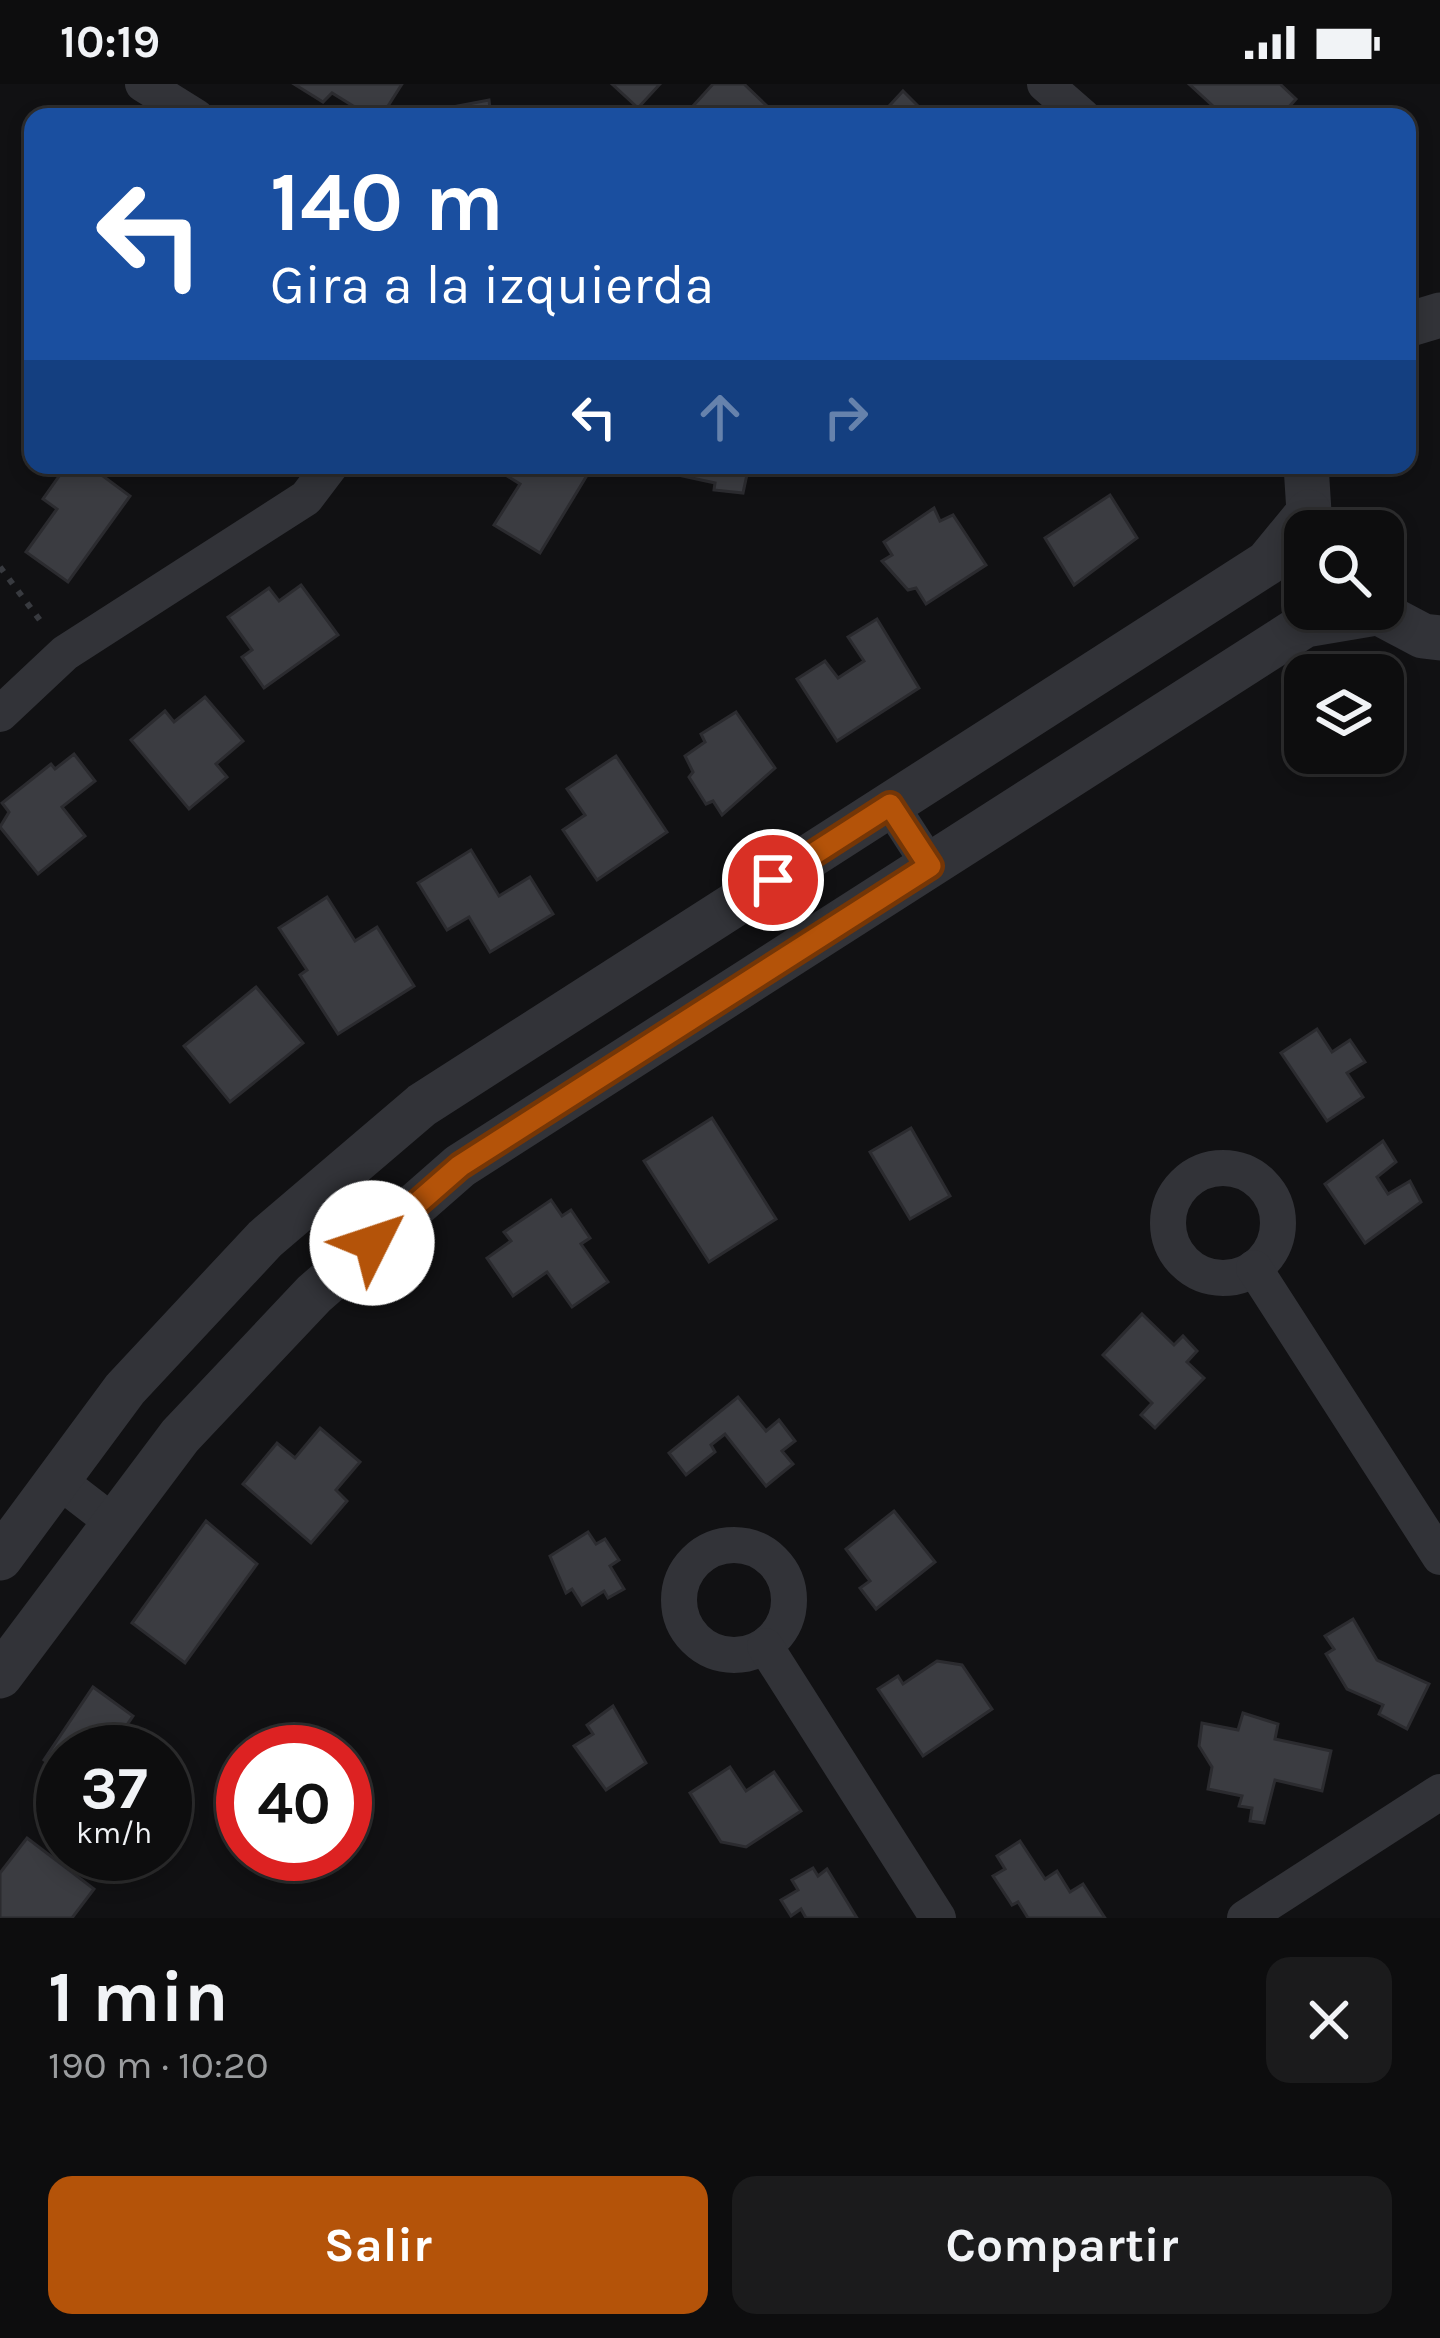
<!DOCTYPE html>
<html lang="es">
<meta charset="utf-8">
<style>
body{margin:0;font-family:Karla,sans-serif;background:#1b1b1c;color:#f1f3f6;height:100vh;display:flex;flex-direction:column;font-size:45px;white-space:nowrap}
*{box-sizing:border-box;margin:0}
p{font-size:39px;color:#9a9c9e}
.icon{flex:none;width:66px;height:66px;fill:none;stroke:currentColor;stroke-width:2;stroke-linecap:round;stroke-linejoin:round}
.map{position:relative;height:1834px;overflow:hidden}
.drawer{display:flex;flex-direction:column;background:#0d0d0e;flex:1}
.drawer>*{flex:none}
.guide{position:absolute;left:24px;top:24px;width:1392px;height:366px;border-radius:24px;box-shadow:0 6px 18px #0003,0 0 0 3px #2d2d2e;background:#1a4fa0;color:#fff;overflow:hidden}
.tools{position:absolute;left:1284px;top:426px;display:grid;gap:24px}
.tools a{display:grid;place-items:center;width:120px;height:120px;border-radius:24px;background:#0d0d0e;box-shadow:0 6px 18px #0003,0 0 0 3px #2d2d2e;font-size:60px}
.speed{position:absolute;left:36px;top:1641px;display:flex;gap:24px;font-size:60px;font-weight:700;text-align:center}
.speed>*{display:grid;place-content:center;width:156px;height:156px;border-radius:50%;background:#0d0d0e;box-shadow:0 6px 18px #0003,0 0 0 3px #2d2d2e;line-height:1}
.speed small{font-size:30px;font-weight:400}
.speed .limit{border:18px solid #d22;background:#fff;color:#111}
.pin{position:absolute;display:grid;place-items:center;width:102px;height:102px;color:#fff;margin:-51px;border:6px solid #fff;border-radius:50%;box-shadow:0 3px 12px #0007}
.me{position:absolute;width:132px;margin:-66px;rotate:49deg;stroke-linejoin:round;filter:drop-shadow(0 0 9px #0008)}
.turn{display:flex;align-items:center;gap:42px;height:252px;padding:0 48px;font-size:54px}
.turn .icon{width:156px;height:156px;stroke-width:2.5}
.turn b{display:block;font-size:84px;line-height:102px}
.lanes{display:flex;align-items:center;height:114px;padding:0 48px;background:#0003;justify-content:center;gap:60px;direction:ltr}
.lanes .off{opacity:.35}
.round{display:grid;place-items:center;flex:none;width:126px;height:126px;border-radius:24px;background:#1b1b1c}
.summary{display:flex;align-items:center;justify-content:space-between;height:204px;padding:0 48px}
h1{font-size:72px;font-weight:700;line-height:90px}
.action{display:flex;gap:24px;margin-top:auto;padding:24px 48px}
.action a{flex:1;height:138px;border-radius:24px;background:#b45309;color:#fff;font-size:48px;font-weight:700;line-height:138px;text-align:center}
.action a+a{background:#1b1b1c;color:#f1f3f6}
.status{display:flex;justify-content:space-between;align-items:center;height:84px;padding:0 60px;background:#0d0d0e;direction:ltr}
.status svg{height:33px;fill:currentColor}
.map>svg:first-child{display:block}
.building{fill:#3b3c41;stroke:#2b2b2f;stroke-width:3}
.lines{fill:none;stroke-linecap:round;stroke-linejoin:round}
.path{stroke:#383a3f;stroke-width:6;stroke-dasharray:6 9;stroke-linecap:butt}
.minor{stroke:#323338;stroke-width:36}
.tertiary{stroke:#323338;stroke-width:45}
.route-casing{stroke:#753606;stroke-width:30}
.route{stroke:#b45309;stroke-width:21}
</style>
<div class="status"><b>10:19</b><svg viewBox="0 0 49 12"><path d="M0 12V9h3v3zM5 12V6h3v6zM10 12V3h3v9zM15 12V0h3v12zM26 1h20v11H26zM47 4h2v5h-2z"/></svg></div>
<div class="map">
<svg width="1440" height="1834" viewBox="0 0 1440 1834">
<rect width="100%" height="100%" fill="#111113"/>
<g class="building">
<path d="M 294,0 L 402,0 L 381,33 L 371,33 L 332,9 L 323,18 Z"/>
<path d="M 612,0 L 660,0 L 638,24 Z"/>
<path d="M 713,0 L 744,0 L 768,23 L 757,33 L 696,33 L 699,29 L 693,22 Z"/>
<path d="M 1189,0 L 1280,0 L 1296,15 L 1280,33 L 1225,33 Z"/>
<path d="M 903,7 L 929,33 L 879,33 Z"/>
<path d="M 489,16 L 491,32 L 524,26 L 526,33 L 443,33 L 442,25 Z"/>
<path d="M 67,381 L 88,381 L 130,412 L 68,498 L 26,468 L 57,425 L 43,415 Z"/>
<path d="M 503,381 L 577,381 L 589,388 L 540,469 L 494,441 L 520,400 L 499,387 Z"/>
<path d="M 632,381 L 749,381 L 743,409 L 714,406 L 715,399 Z"/>
<path d="M 1110,411 L 1137,454 L 1074,501 L 1045,454 Z"/>
<path d="M 934,424 L 940,437 L 953,431 L 986,481 L 926,520 L 916,504 L 908,506 L 882,477 L 892,471 L 884,458 Z"/>
<path d="M 301,501 L 338,551 L 264,604 L 242,573 L 252,566 L 228,533 L 269,504 L 279,517 Z"/>
<path d="M 877,535 L 919,604 L 837,657 L 797,595 L 825,577 L 838,594 L 864,577 L 848,553 Z"/>
<path d="M 205,613 L 243,657 L 216,680 L 227,693 L 189,725 L 131,656 L 165,627 L 174,638 Z"/>
<path d="M 736,628 L 775,684 L 722,731 L 713,717 L 706,720 L 689,693 L 693,688 L 685,672 L 705,658 L 701,650 Z"/>
<path d="M 74,670 L 95,697 L 62,723 L 85,752 L 38,790 L 0,743 L 9,728 L 2,719 L 51,680 L 55,685 Z"/>
<path d="M 616,672 L 667,748 L 597,796 L 563,746 L 585,731 L 567,705 Z"/>
<path d="M 471,766 L 499,812 L 530,793 L 553,830 L 490,868 L 469,833 L 447,846 L 418,799 Z"/>
<path d="M 327,813 L 355,857 L 377,843 L 414,902 L 338,950 L 300,891 L 307,886 L 279,844 Z"/>
<path d="M 256,903 L 303,959 L 230,1018 L 184,962 Z"/>
<path d="M 1317,945 L 1332,968 L 1350,956 L 1365,978 L 1347,989 L 1363,1013 L 1327,1037 L 1281,969 Z"/>
<path d="M 712,1034 L 776,1135 L 709,1178 L 644,1077 Z"/>
<path d="M 911,1044 L 950,1112 L 910,1135 L 870,1068 Z"/>
<path d="M 1383,1057 L 1396,1078 L 1377,1093 L 1388,1110 L 1410,1097 L 1421,1118 L 1365,1159 L 1325,1100 Z"/>
<path d="M 551,1116 L 562,1132 L 571,1126 L 590,1154 L 581,1160 L 608,1198 L 572,1223 L 547,1188 L 513,1212 L 487,1174 L 511,1157 L 504,1148 Z"/>
<path d="M 1142,1230 L 1174,1261 L 1183,1252 L 1197,1267 L 1187,1278 L 1204,1294 L 1155,1344 L 1141,1331 L 1152,1319 L 1103,1271 Z"/>
<path d="M 738,1313 L 766,1347 L 779,1336 L 795,1357 L 782,1367 L 793,1380 L 766,1402 L 725,1350 L 711,1361 L 715,1368 L 686,1391 L 669,1369 Z"/>
<path d="M 320,1344 L 360,1378 L 336,1406 L 347,1417 L 311,1459 L 243,1400 L 277,1359 L 295,1374 Z"/>
<path d="M 894,1427 L 935,1478 L 876,1525 L 860,1504 L 870,1497 L 846,1465 Z"/>
<path d="M 206,1437 L 257,1480 L 185,1579 L 132,1539 Z"/>
<path d="M 588,1448 L 596,1460 L 605,1455 L 619,1476 L 610,1482 L 624,1505 L 608,1514 L 604,1507 L 582,1521 L 572,1505 L 566,1509 L 550,1472 Z"/>
<path d="M 1353,1535 L 1377,1576 L 1429,1600 L 1407,1645 L 1379,1630 L 1383,1621 L 1347,1605 L 1326,1570 L 1334,1565 L 1325,1552 Z"/>
<path d="M 937,1577 L 962,1581 L 992,1625 L 923,1672 L 878,1605 L 898,1592 L 903,1600 Z"/>
<path d="M 93,1603 L 133,1632 L 113,1661 L 123,1668 L 63,1668 L 63,1690 L 44,1676 Z"/>
<path d="M 613,1622 L 646,1679 L 606,1706 L 574,1662 L 593,1650 L 587,1641 Z"/>
<path d="M 1243,1629 L 1278,1640 L 1275,1655 L 1331,1667 L 1322,1707 L 1275,1696 L 1264,1739 L 1250,1737 L 1252,1724 L 1239,1722 L 1242,1712 L 1208,1705 L 1212,1683 L 1199,1662 L 1202,1639 L 1238,1646 Z"/>
<path d="M 730,1683 L 746,1707 L 774,1688 L 801,1727 L 746,1763 L 721,1758 L 690,1709 Z"/>
<path d="M 27,1754 L 94,1805 L 72,1834 L 0,1834 L 0,1789 Z"/>
<path d="M 1020,1757 L 1045,1795 L 1057,1787 L 1070,1808 L 1083,1800 L 1105,1834 L 1028,1834 L 1018,1818 L 1012,1821 L 993,1792 L 1005,1785 L 997,1772 Z"/>
<path d="M 813,1784 L 818,1792 L 827,1785 L 857,1834 L 806,1834 L 801,1825 L 791,1832 L 781,1816 L 798,1806 L 792,1796 Z"/>
</g>
<g class="lines">
<path class="path" d="M 0,483 L 45,543"/>
<g class="minor">
<path d="M 143,0 L 196,33"/>
<path d="M 1045,0 L 1083,33"/>
<path d="M 0,630 L 65,569 L 306,414 L 331,381"/>
<path d="M 890,720 L 930,782"/>
<circle cx="1223" cy="1139" r="55"/>
<path d="M 1254,1184 L 1440,1473"/>
<path d="M 58,1396 L 115,1440"/>
<circle cx="734" cy="1516" r="55"/>
<path d="M 765,1562 L 938,1834"/>
<path d="M 1245,1834 L 1440,1708"/>
</g>
<g class="tertiary">
<path d="M 1407,241 L 1440,231"/>
<path d="M 1306,381 L 1309,428 L 1317,447"/>
<path d="M 1372,525 L 1423,552 L 1440,554"/>
<path d="M 0,1474 L 125,1305 L 265,1155 L 422,1021 L 1267,479 L 1309,428"/>
<path d="M 0,1592 L 180,1352 L 314,1210 L 460,1082 L 1305,541 L 1376,529"/>
</g>
</g>
<g class="lines">
<defs>
<path id="route" d="M 372,1159 L 460,1082 L 930,782 L 890,721 L 773,796"/>
</defs>
<use href="#route" class="route-casing"/>
<use href="#route" class="route"/>
</g>
</svg>
<div class="tools">
<a><svg class="icon" aria-label="search" viewBox="0 0 24 24"><circle cx="10" cy="10" r="6"/><path d="M15 15l6 6"/></svg></a>
<a><svg class="icon" aria-label="layers" viewBox="0 0 24 24"><path d="M12 4l9 5-9 5-9-5zM3 14l9 5 9-5"/></svg></a>
</div>
<div class="speed"><div>37<small>km/h</small></div><div class="limit">40</div></div>
<div class="pin" style="left:773px;top:796px;background:#d93025"><svg class="icon" aria-label="arrive" viewBox="0 0 24 24"><path d="M6 21V4h12l-3 4 3 4H6"/></svg></div>
<svg class="me" style="left:372px;top:1159px" viewBox="-20 -20 40 40"><circle r="19" fill="#fff"/><path d="M0-13L10 11 0 6-10 11z" fill="#b45309"/></svg>
<div class="guide">
<div class="turn"><svg class="icon" aria-label="left" viewBox="0 0 24 24"><path d="M17 20v-9H6M10 6l-5 5 5 5"/></svg><div><b>140 m</b>Gira a la izquierda</div></div>
<div class="lanes"><svg class="icon" aria-label="left" viewBox="0 0 24 24"><path d="M17 20v-9H6M10 6l-5 5 5 5"/></svg><svg class="icon off" aria-label="ahead" viewBox="0 0 24 24"><path d="M12 20V5M6 11l6-6 6 6"/></svg><svg class="icon off" aria-label="right" viewBox="0 0 24 24"><path d="M7 20v-9h11M14 6l5 5-5 5"/></svg></div>
</div>
</div>
<section class="drawer">
<div class="summary"><div><h1>1 min</h1><p>190 m · 10:20</p></div><a class="round"><svg class="icon" aria-label="close" viewBox="0 0 24 24"><path d="M6 6l12 12M18 6L6 18"/></svg></a></div>
<div class="action"><a>Salir</a><a>Compartir</a></div>
</section>
